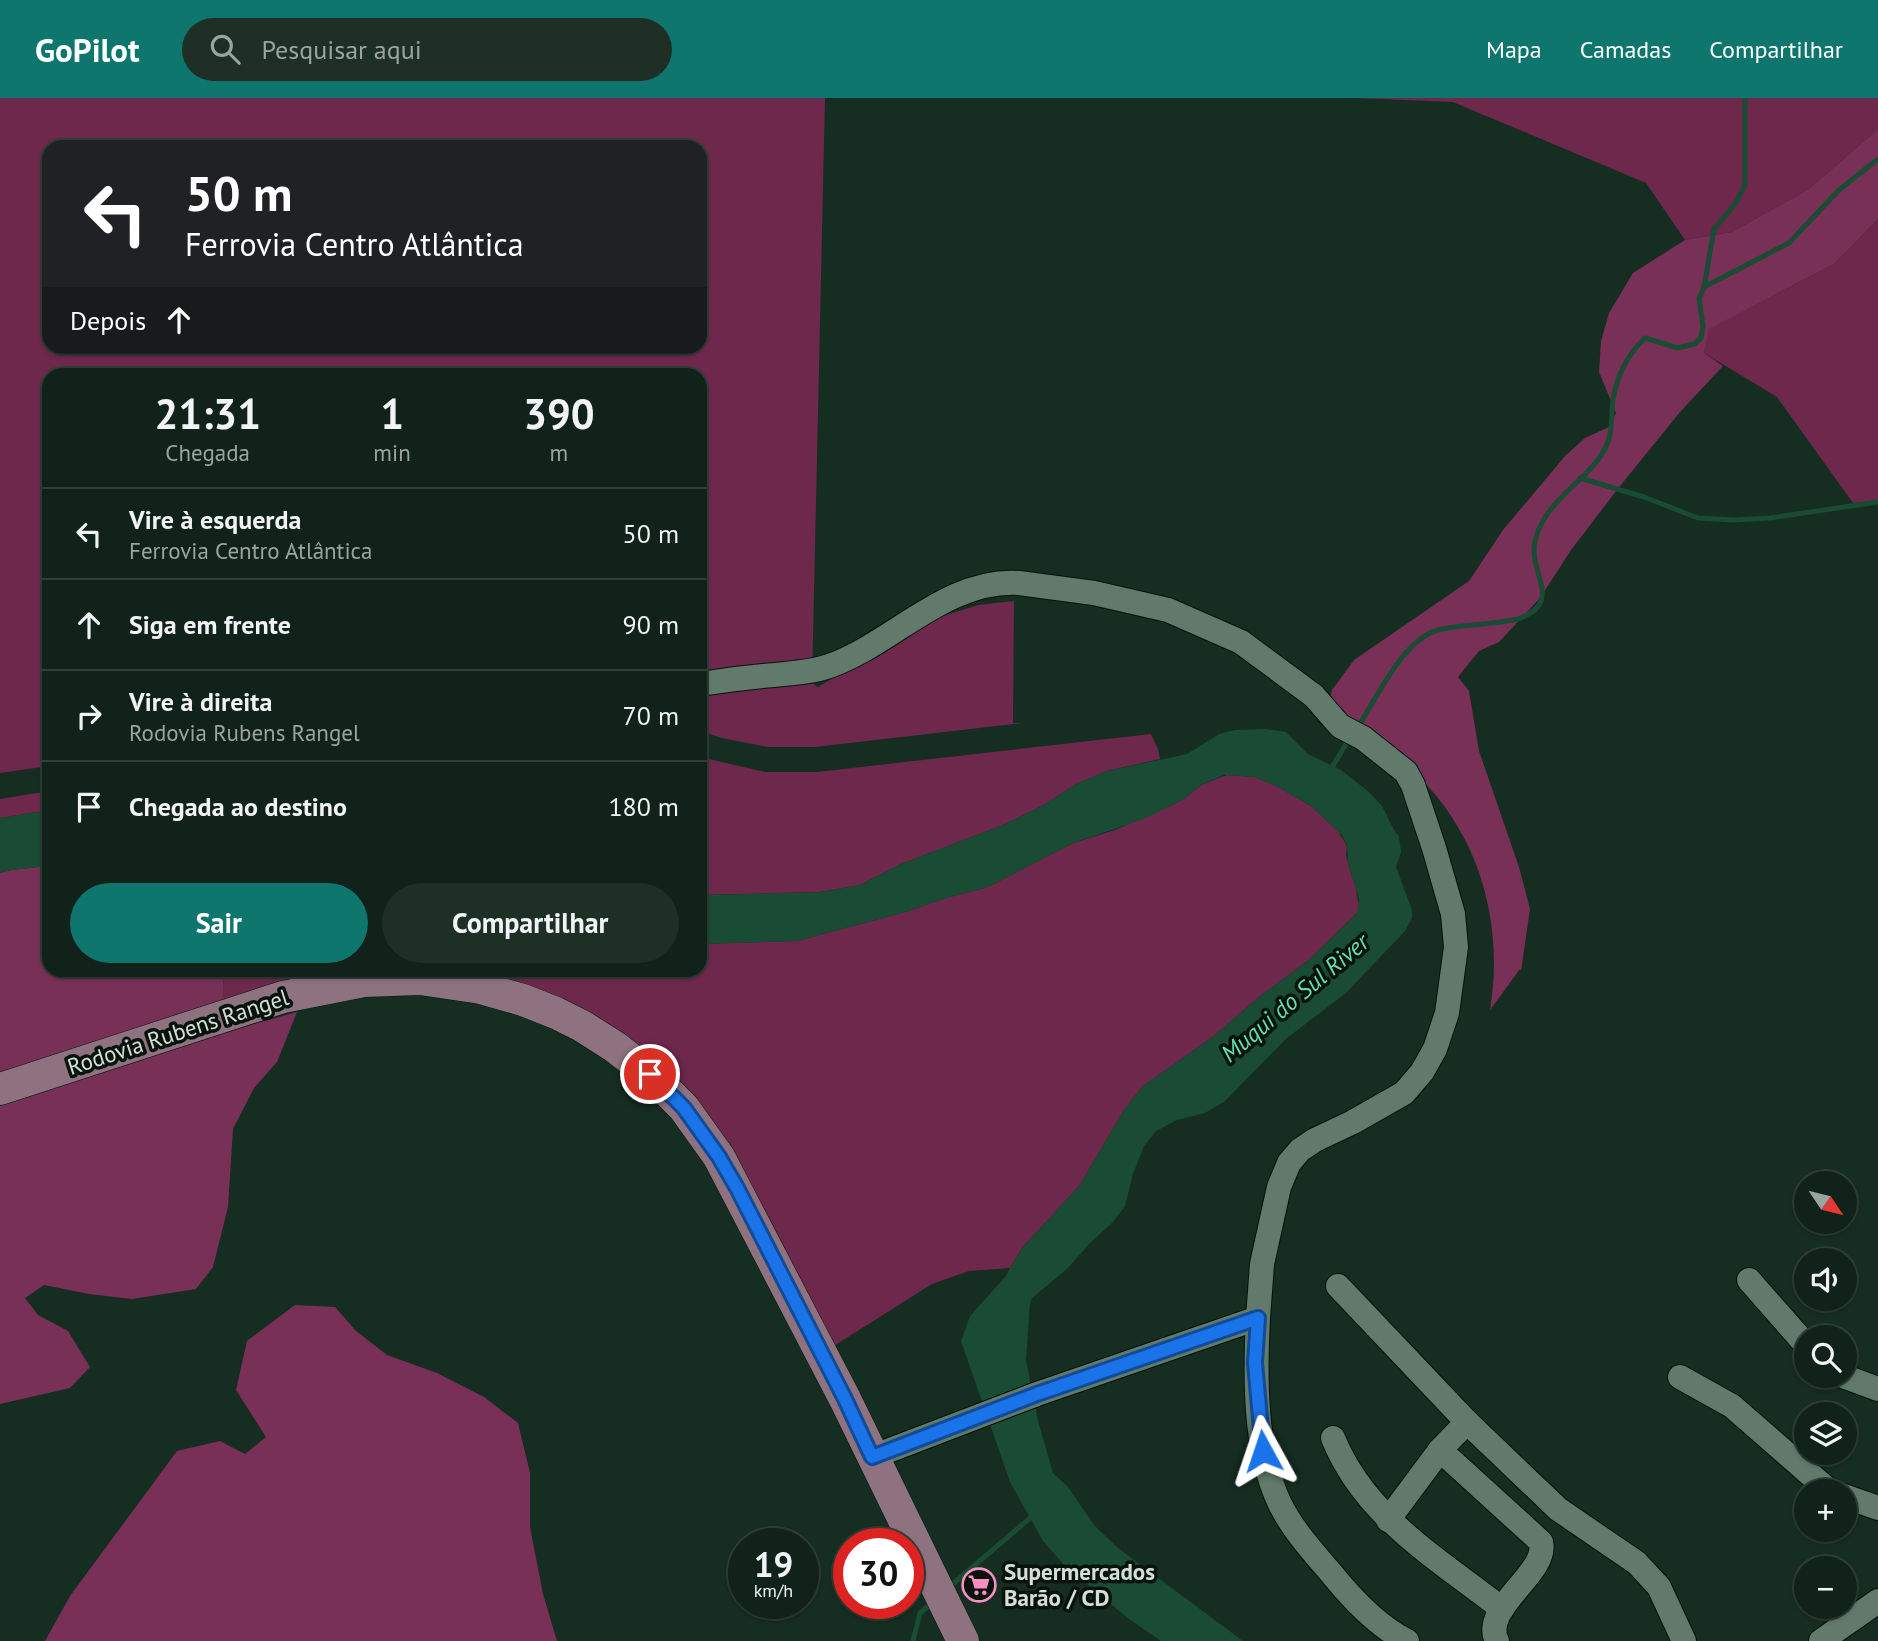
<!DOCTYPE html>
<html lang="pt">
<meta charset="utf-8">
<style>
body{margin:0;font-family:"PT Sans",sans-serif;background:#1e2f26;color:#f1f3f6;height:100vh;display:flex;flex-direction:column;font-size:26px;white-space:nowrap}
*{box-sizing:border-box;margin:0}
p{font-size:23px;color:#9ca4a2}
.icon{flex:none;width:38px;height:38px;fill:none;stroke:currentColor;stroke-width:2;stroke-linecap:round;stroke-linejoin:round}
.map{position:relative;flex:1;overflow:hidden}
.side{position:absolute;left:42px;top:270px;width:665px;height:609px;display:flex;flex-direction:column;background:#102219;border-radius:21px;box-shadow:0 2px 5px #0004,0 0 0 2px #303f38}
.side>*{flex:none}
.top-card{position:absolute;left:42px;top:42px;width:665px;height:214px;border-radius:21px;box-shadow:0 2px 5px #0004,0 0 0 2px #303f38;background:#202124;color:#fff;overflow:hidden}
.needle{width:46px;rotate:125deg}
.tools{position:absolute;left:1794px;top:1073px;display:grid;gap:14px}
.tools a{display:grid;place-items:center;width:63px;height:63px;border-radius:50%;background:#102219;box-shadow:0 2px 5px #0004,0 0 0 2px #303f38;font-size:35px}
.speed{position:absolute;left:728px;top:1430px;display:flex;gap:14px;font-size:35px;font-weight:700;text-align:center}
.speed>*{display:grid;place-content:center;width:91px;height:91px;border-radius:50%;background:#102219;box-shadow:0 2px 5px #0004,0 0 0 2px #303f38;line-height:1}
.speed small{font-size:18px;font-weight:400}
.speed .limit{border:10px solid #d22;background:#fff;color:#111}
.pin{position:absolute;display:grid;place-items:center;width:60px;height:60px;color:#fff;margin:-30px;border:4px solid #fff;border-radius:50%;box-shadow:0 2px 7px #0007}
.me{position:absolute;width:77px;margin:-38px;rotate:355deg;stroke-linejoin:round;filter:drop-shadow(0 0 5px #0008)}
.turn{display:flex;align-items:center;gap:24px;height:147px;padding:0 28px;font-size:32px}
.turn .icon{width:91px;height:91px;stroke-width:2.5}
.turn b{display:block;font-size:49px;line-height:60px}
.then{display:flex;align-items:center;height:66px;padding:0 28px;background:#0003;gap:14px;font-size:26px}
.eta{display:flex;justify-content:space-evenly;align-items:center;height:119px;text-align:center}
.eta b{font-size:42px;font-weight:800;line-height:49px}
.button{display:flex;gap:14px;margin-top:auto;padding:14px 28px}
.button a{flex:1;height:80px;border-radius:42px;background:#0f766e;color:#fff;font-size:28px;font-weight:800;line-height:80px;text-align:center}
.button a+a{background:#1e2f26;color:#f1f3f6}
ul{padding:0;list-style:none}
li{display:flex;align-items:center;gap:21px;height:91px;padding:0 28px;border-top:2px solid #303f38}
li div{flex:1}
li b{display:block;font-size:26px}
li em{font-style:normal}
header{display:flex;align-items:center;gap:42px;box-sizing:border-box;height:98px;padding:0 35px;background:#0f766e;color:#fff}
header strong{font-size:33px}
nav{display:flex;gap:38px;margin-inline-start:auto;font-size:24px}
.search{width:490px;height:63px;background:#1e2f26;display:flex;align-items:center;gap:18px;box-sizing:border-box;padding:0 24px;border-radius:38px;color:#9ca4a2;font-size:26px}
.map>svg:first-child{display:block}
.green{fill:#6d284c;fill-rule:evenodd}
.forest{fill:#793056}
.water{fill:#194b35}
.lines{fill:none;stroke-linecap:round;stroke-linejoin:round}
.stream{stroke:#194b35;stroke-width:5}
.minor-casing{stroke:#01150b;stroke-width:26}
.major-casing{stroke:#01150b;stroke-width:33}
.minor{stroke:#617a6c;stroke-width:24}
.major{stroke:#8f727f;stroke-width:32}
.route-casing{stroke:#114b97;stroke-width:18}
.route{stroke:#1a73e8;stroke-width:12}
.labels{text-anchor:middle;stroke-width:7;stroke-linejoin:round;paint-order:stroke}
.street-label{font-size:23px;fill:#d2e0d8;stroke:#09130d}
.poi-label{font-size:23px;font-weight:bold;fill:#d2e0d8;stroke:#09130d;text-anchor:start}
.water-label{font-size:24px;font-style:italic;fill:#63e0a6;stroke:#09130d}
</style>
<header>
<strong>GoPilot</strong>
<div class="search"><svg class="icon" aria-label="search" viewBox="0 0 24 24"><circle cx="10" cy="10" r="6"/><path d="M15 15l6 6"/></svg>Pesquisar aqui</div>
<nav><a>Mapa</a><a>Camadas</a><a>Compartilhar</a></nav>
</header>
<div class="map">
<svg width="1878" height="1543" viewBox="0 0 1878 1543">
<rect width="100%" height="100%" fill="#162d21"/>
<g class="green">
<path d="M 0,0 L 825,0 L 812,585 L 818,589 L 930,522 L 978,507 L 1014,503 L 1013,625 L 1023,625 L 815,649 L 768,649 L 722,640 L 700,633 L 700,276 L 49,276 L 49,530 C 40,545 40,565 49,580 L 49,668 L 0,675 ZM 49,49 L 700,49 L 700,248 L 49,248 Z"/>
<path d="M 1355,0 L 1878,0 L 1878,31 L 1809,91 L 1732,134 L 1685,142 L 1646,85 L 1453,4 Z"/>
<path d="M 1878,121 L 1878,403 L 1853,405 L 1777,299 L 1704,255 L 1708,231 L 1834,166 Z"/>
<path d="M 1151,636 L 1158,651 L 1160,661 L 1107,673 L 1076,686 L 1044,707 L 1003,727 L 901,766 L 860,787 L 820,794 L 700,797 L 700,659 L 765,674 L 817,674 Z"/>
<path d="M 1227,677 L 1255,679 L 1280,690 L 1311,708 L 1338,733 L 1347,748 L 1346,757 L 1352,779 L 1355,784 L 1359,810 L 1357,815 L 1309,862 L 1260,898 L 1214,938 L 1142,989 L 1124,1012 L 1080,1087 L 1022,1150 L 1010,1170 L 969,1173 L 932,1186 L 829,1251 L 730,1053 L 504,884 L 224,907 L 223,872 L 700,872 L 700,846 L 797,843 L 909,813 L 946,800 L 988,789 L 1073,745 L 1115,732 L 1168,709 L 1184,701 L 1201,687 Z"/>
<path d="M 49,693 L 49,717 L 37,714 L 0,720 L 0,701 Z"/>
</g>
<g class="forest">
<path d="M 1878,31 L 1878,121 L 1834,166 L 1709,231 L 1704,255 L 1723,268 L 1680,314 L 1620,388 L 1571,452 L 1540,500 L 1499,544 L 1479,553 L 1458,579 L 1469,593 L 1479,653 L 1519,769 L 1530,811 L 1521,873 L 1520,871 L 1490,912 C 1504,828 1481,740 1419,679 C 1411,670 1398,664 1388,657 C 1368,643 1347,629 1326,614 L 1332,592 L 1354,562 L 1469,483 L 1503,432 L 1565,358 L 1585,340 L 1609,329 L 1616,315 L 1599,274 L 1601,243 L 1609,215 L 1633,175 L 1685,142 L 1732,134 L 1809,91 Z"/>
<path d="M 49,768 L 49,872 L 223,872 L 224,907 L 0,982 L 0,775 L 11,772 Z"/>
<path d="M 297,914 L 277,964 L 254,990 L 233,1031 L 228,1109 L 213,1169 L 196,1191 L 132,1201 L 89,1196 L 44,1187 L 25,1200 L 38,1217 L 68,1233 L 90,1269 L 70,1290 L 0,1306 L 0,1008 L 232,932 Z"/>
<path d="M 295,1207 L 335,1209 L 356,1233 L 387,1257 L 437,1275 L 484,1299 L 518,1325 L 530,1375 L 530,1429 L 543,1496 L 557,1543 L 45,1543 L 70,1498 L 177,1353 L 220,1343 L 245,1356 L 266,1339 L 236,1292 L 247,1243 Z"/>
</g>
<g class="water">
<path d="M 1266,631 L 1286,634 L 1308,656 L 1341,672 L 1369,694 L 1382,708 L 1395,734 L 1399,738 L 1401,754 L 1396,769 L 1412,812 L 1412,820 L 1405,833 L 1346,895 L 1287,940 L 1224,1004 L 1205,1015 L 1177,1022 L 1156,1033 L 1144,1048 L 1133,1076 L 1125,1108 L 1113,1124 L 1090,1145 L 1067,1171 L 1032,1200 L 1030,1205 L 1026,1262 L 1038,1323 L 1053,1375 L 1068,1389 L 1094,1427 L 1118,1450 L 1243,1543 L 1161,1543 L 1129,1521 L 1066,1469 L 1043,1443 L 1010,1384 L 961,1243 L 970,1218 L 1005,1179 L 1022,1150 L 1080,1087 L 1124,1012 L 1142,989 L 1214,938 L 1260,898 L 1309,862 L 1357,815 L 1359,801 L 1348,765 L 1347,748 L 1342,737 L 1311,708 L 1280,690 L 1255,679 L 1224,677 L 1201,687 L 1184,701 L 1144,721 L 1073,745 L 988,789 L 946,800 L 909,813 L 797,843 L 700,846 L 700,797 L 820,794 L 860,787 L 901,766 L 1003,727 L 1044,707 L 1076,686 L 1107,673 L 1187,656 L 1219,636 L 1235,632 Z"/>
<path d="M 37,714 L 49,717 L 49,768 L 11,772 L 0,775 L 0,720 Z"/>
</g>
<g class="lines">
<g class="stream">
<path d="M 1704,189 L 1789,145 L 1839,92 L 1878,61"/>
<path d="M 1580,380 L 1644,399 L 1698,420 L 1734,422 L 1770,420 L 1878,404"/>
<path d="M 1357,630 C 1376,602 1403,541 1438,532 C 1464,526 1492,527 1518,521 C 1565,504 1528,476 1535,443 C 1545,399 1594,381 1608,344 C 1613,330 1611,315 1613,301 C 1617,278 1628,256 1645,240 L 1678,250 L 1694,246 L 1701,240 L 1703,228 L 1699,201 L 1704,189 L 1714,131 L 1735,106 L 1745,87 L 1745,0"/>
<path d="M 1331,671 L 1349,641"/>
<path d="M 948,1490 L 1036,1415"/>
<path d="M 913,1543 L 920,1515 L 933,1504"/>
</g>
<defs>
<g id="minor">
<path d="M 700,586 C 725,582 749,579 774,577 C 793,575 814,574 832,567 C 896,543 946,481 1019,485 L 1094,495 L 1168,512 L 1241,544 L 1314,598 L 1340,628 L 1363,640 L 1406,674 L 1413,687 L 1434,750 L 1453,816 L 1456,849 L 1447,915 L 1435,951 L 1422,974 L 1404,995 L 1353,1024 L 1315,1042 L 1300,1052 L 1289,1065 L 1279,1089 L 1262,1166 L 1258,1220"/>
<path d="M 1749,1182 L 1806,1247"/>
<path d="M 1338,1188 L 1467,1324"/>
<path d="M 1843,1278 L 1878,1291"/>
<path d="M 1680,1279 L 1732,1308 L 1827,1391 L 1833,1393"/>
<path d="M 1333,1340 C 1365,1419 1437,1460 1502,1511"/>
<path d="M 1440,1352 L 1541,1444 C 1549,1475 1480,1510 1497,1543"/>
<path d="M 872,1359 L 1037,1296 L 1258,1220 C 1255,1278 1254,1352 1280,1406 C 1292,1431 1313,1454 1331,1475 C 1352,1501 1377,1528 1407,1543"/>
<path d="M 1844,1398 L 1878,1410"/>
<path d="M 1388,1422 L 1440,1352 L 1467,1324 L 1558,1411 L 1637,1465 L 1659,1489 L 1684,1543"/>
<path d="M 1821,1543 L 1878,1503"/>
</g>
<path id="major" d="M 0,991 L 283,899 L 364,883 L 420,881 L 481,890 L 523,902 L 556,915 L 582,928 L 615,949 L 650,976 L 684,1010 L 719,1059 L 845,1301 L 963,1543"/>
</defs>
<use href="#minor" class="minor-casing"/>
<use href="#major" class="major-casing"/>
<use href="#minor" class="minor"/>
<use href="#major" class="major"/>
</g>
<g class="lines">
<defs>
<path id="route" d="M 650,976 L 684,1010 L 719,1059 L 737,1090 L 845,1301 L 872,1359 L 1037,1296 L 1258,1220 L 1255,1265 L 1263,1353"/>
</defs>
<use href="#route" class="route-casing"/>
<use href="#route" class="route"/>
</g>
<defs>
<symbol id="supermarket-ring" viewBox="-11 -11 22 22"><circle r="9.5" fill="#09130d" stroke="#fb8fc4" stroke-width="1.5"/><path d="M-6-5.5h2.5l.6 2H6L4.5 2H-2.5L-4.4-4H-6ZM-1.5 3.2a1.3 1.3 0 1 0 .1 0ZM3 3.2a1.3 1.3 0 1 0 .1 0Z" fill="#fb8fc4"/></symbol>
</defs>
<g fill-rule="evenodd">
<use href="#supermarket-ring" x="960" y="1468" width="38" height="38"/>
</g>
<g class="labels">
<g class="street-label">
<text transform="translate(178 934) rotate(-18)" y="8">Rodovia Rubens Rangel</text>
</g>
<g class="poi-label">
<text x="1004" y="1482">Supermercados<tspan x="1004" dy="26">Barão / CD</tspan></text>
</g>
<g class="water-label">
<text transform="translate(1295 900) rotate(-40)" y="8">Muqui do Sul River</text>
</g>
</g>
</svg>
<div class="tools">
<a><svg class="needle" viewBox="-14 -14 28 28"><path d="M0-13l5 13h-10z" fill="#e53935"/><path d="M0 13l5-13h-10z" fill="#9ca4a2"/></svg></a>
<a><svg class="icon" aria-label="sound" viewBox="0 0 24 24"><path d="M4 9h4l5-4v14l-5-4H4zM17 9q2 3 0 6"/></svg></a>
<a><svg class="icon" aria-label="search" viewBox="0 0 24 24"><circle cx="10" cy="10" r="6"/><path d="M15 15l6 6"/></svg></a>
<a><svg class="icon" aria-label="layers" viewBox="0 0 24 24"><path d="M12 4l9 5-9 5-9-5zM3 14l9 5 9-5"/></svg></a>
<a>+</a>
<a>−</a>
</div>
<div class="speed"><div>19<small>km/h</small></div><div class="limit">30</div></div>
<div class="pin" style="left:650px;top:976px;background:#d93025"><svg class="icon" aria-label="arrive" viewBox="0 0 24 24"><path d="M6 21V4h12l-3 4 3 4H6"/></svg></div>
<svg class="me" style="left:1263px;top:1353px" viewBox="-20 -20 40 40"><path d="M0-17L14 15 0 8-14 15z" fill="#1a73e8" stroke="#fff" stroke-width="4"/></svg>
<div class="top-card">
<div class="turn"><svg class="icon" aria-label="left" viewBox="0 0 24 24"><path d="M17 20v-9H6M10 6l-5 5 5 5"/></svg><div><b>50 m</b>Ferrovia Centro Atlântica</div></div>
<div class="then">Depois<svg class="icon" aria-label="ahead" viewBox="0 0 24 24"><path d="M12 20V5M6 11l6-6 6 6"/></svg></div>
</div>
<section class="side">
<div class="eta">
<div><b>21:31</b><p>Chegada</p></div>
<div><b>1</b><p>min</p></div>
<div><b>390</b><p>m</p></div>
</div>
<ul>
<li><svg class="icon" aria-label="left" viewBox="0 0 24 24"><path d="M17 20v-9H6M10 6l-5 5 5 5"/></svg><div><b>Vire à esquerda</b><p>Ferrovia Centro Atlântica</p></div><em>50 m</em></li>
<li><svg class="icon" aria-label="ahead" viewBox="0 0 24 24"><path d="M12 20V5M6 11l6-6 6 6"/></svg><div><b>Siga em frente</b></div><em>90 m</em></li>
<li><svg class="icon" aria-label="right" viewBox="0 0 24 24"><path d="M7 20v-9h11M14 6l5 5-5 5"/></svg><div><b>Vire à direita</b><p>Rodovia Rubens Rangel</p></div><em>70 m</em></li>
<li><svg class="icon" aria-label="arrive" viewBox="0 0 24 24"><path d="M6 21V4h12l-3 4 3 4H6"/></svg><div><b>Chegada ao destino</b></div><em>180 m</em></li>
</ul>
<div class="button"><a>Sair</a><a>Compartilhar</a></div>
</section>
</div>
